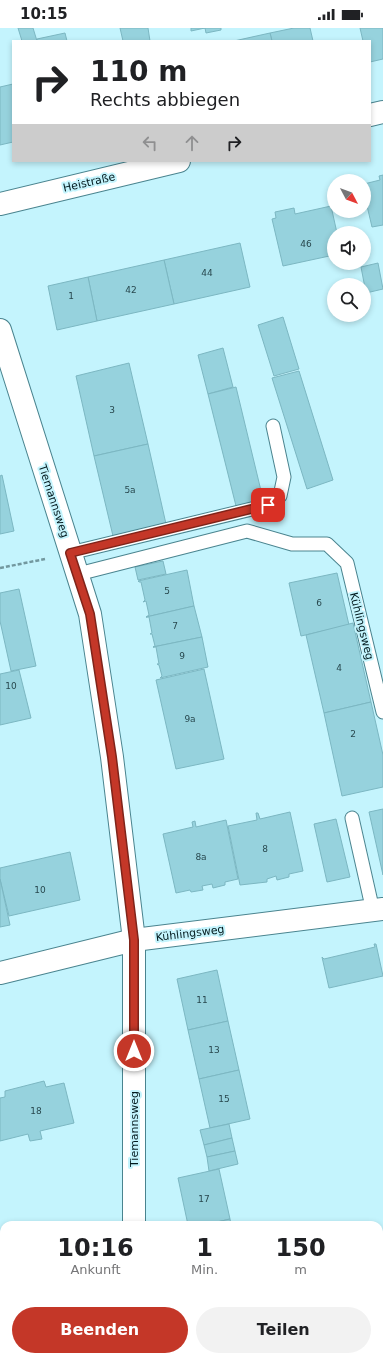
<!DOCTYPE html>
<html lang="de">
<meta charset="utf-8">
<style>
body{margin:0;font-family:"DejaVu Sans",sans-serif;background:#f2f2f2;color:#202124;height:100vh;display:flex;flex-direction:column;font-size:15px;white-space:nowrap}
*{box-sizing:border-box;margin:0}
p{font-size:13px;color:#757577}
.icon{flex:none;width:22px;height:22px;fill:none;stroke:currentColor;stroke-width:2;stroke-linecap:round;stroke-linejoin:round}
.map{position:relative;flex:1;overflow:hidden}
.drawer{position:absolute;left:0px;top:1193px;width:383px;height:140px;display:flex;flex-direction:column;background:#fff;border-radius:12px 12px 0 0;box-shadow:0 2px 6px #0003}
.drawer>*{flex:none}
.banner{position:absolute;left:12px;top:12px;width:359px;height:122px;border-radius:0px;box-shadow:0 2px 6px #0003;background:#fff;color:#202124;overflow:hidden}
.needle{width:26px;rotate:131deg}
.fabs{position:absolute;left:327px;top:146px;display:grid;gap:8px}
.fabs a{display:grid;place-items:center;width:44px;height:44px;border-radius:50%;background:#fff;box-shadow:0 2px 6px #0003;font-size:20px}
.pin{position:absolute;display:grid;place-items:center;width:34px;height:34px;color:#fff;margin:-17px;border-radius:8px;box-shadow:0 2px 6px #0006}
.me{position:absolute;width:44px;margin:-22px;rotate:0deg;stroke-linejoin:round;filter:drop-shadow(0 0 3px #0008)}
.turn{display:flex;align-items:center;gap:14px;height:84px;padding:0 12px;font-size:18px}
.turn .icon{width:52px;height:52px;stroke-width:2.5}
.turn b{display:block;font-size:28px;line-height:34px}
.lanes{display:flex;align-items:center;height:38px;padding:0 12px;background:#0003;justify-content:center;gap:20px;direction:ltr}
.lanes .off{opacity:.35}
.eta{display:flex;justify-content:space-evenly;align-items:center;height:68px;text-align:center}
.eta b{font-size:24px;font-weight:700;line-height:28px}
.action{display:flex;gap:8px;margin-top:auto;padding:8px 12px}
.action a{flex:1;height:46px;border-radius:24px;background:#c43728;color:#fff;font-size:16px;font-weight:700;line-height:46px;text-align:center}
.action a+a{background:#f2f2f2;color:#202124}
.status{display:flex;justify-content:space-between;align-items:center;height:28px;padding:0 20px;background:#fff;direction:ltr}
.status svg{height:11px;fill:currentColor}
.map>svg:first-child{display:block}
.building{fill:#96d2dd;stroke:#7cb7c2}
.lines{fill:none;stroke-linecap:round;stroke-linejoin:round}
.lane-casing{stroke:#4a848f;stroke-width:15}
.street-casing{stroke:#4a848f;stroke-width:24}
.secondary-casing{stroke:#4a848f;stroke-width:24}
.path{stroke:#73989f;stroke-width:2.5;stroke-dasharray:4 2;stroke-linecap:butt}
.lane{stroke:#fff;stroke-width:13}
.street{stroke:#fff;stroke-width:22}
.secondary{stroke:#fff;stroke-width:22}
.route-casing{stroke:#7f241a;stroke-width:10}
.route{stroke:#c43728;stroke-width:7}
.labels{text-anchor:middle;stroke-width:4;stroke-linejoin:round;paint-order:stroke}
.number-label{font-size:9px;fill:#28484e}
.street-label{font-size:11px;fill:#031a1e;stroke:#c4f4fd}
</style>
<div class="status"><b>10:15</b><svg viewBox="0 0 49 12"><path d="M0 12V9h3v3zM5 12V6h3v6zM10 12V3h3v9zM15 12V0h3v12zM26 1h20v11H26zM47 4h2v5h-2z"/></svg></div>
<div class="map">
<svg width="383" height="1333" viewBox="0 0 383 1333">
<rect width="100%" height="100%" fill="#c4f4fd"/>
<g class="building">
<path d="M 18,0 L 33,0 L 37,13 L 22,13 Z"/>
<path d="M 120,0 L 148,0 L 150,13 L 123,13 Z"/>
<path d="M 191,0 L 205,0 L 191,3 Z"/>
<path d="M 205,0 L 221,0 L 221,2 L 206,5 Z"/>
<path d="M 294,0 L 310,0 L 313,13 L 272,13 L 270,5 Z"/>
<path d="M 360,0 L 383,0 L 383,31 L 370,34 L 370,13 L 363,13 Z"/>
<path d="M 65,5 L 67,13 L 37,13 L 37,11 Z"/>
<path d="M 270,5 L 272,13 L 234,13 Z"/>
<path d="M 13,56 L 13,114 L 0,117 L 0,59 Z"/>
<path d="M 383,147 L 383,197 L 372,199 L 364,165 L 364,156 L 380,152 L 379,148 Z"/>
<path d="M 331,178 L 337,205 L 334,205 L 334,227 L 283,238 L 272,191 L 276,190 L 275,184 L 294,180 L 295,186 Z"/>
<path d="M 240,215 L 250,259 L 174,276 L 164,232 Z"/>
<path d="M 164,232 L 174,276 L 97,293 L 88,249 Z"/>
<path d="M 378,235 L 383,261 L 366,265 L 361,239 Z"/>
<path d="M 88,249 L 97,293 L 57,302 L 48,258 Z"/>
<path d="M 283,289 L 299,341 L 274,348 L 258,297 Z"/>
<path d="M 223,320 L 233,359 L 208,366 L 198,327 Z"/>
<path d="M 129,335 L 148,416 L 94,428 L 76,348 Z"/>
<path d="M 299,343 L 333,452 L 307,461 L 272,350 Z"/>
<path d="M 236,359 L 263,471 L 236,478 L 208,366 Z"/>
<path d="M 148,416 L 166,496 L 113,508 L 94,428 Z"/>
<path d="M 2,447 L 14,503 L 0,506 L 0,448 Z"/>
<path d="M 163,533 L 166,546 L 138,552 L 135,539 Z"/>
<path d="M 187,542 L 194,578 L 146,589 L 149,587 L 146,573 L 143,574 L 145,572 L 141,554 L 139,554 L 138,553 Z"/>
<path d="M 337,545 L 349,597 L 301,608 L 289,555 Z"/>
<path d="M 19,561 L 36,638 L 11,643 L 0,593 L 0,565 Z"/>
<path d="M 194,578 L 202,609 L 153,619 L 155,618 L 152,606 L 150,606 L 152,605 L 149,589 L 146,589 Z"/>
<path d="M 353,595 L 371,674 L 324,685 L 306,607 Z"/>
<path d="M 202,609 L 208,639 L 160,650 L 162,648 L 159,637 L 157,636 L 159,636 L 156,619 L 153,619 Z"/>
<path d="M 204,641 L 224,731 L 176,741 L 156,652 Z"/>
<path d="M 19,642 L 31,690 L 0,697 L 0,646 Z"/>
<path d="M 371,674 L 383,727 L 383,759 L 342,768 L 324,685 Z"/>
<path d="M 383,781 L 383,847 L 369,784 Z"/>
<path d="M 290,784 L 303,843 L 289,846 L 289,849 L 277,852 L 276,848 L 267,851 L 267,854 L 240,857 L 228,798 L 257,792 L 256,785 L 258,785 L 260,791 Z"/>
<path d="M 336,791 L 350,849 L 327,854 L 314,796 Z"/>
<path d="M 226,792 L 238,851 L 225,854 L 225,857 L 213,860 L 212,856 L 202,858 L 203,862 L 191,864 L 190,862 L 176,865 L 163,806 L 193,799 L 192,794 L 195,793 L 196,799 Z"/>
<path d="M 70,824 L 80,872 L 9,888 L 0,851 L 0,840 Z"/>
<path d="M 0,851 L 10,897 L 0,899 Z"/>
<path d="M 374,916 L 376,916 L 383,948 L 329,960 L 322,929 L 324,931 L 375,919 Z"/>
<path d="M 217,942 L 228,993 L 188,1002 L 177,951 Z"/>
<path d="M 228,993 L 239,1042 L 199,1051 L 188,1002 Z"/>
<path d="M 239,1042 L 250,1091 L 210,1100 L 199,1051 Z"/>
<path d="M 44,1053 L 46,1059 L 64,1055 L 74,1095 L 40,1103 L 42,1111 L 30,1113 L 28,1106 L 0,1113 L 0,1070 L 5,1069 L 5,1063 Z"/>
<path d="M 229,1096 L 232,1110 L 204,1117 L 200,1102 Z"/>
<path d="M 232,1110 L 235,1123 L 207,1129 L 204,1117 Z"/>
<path d="M 235,1123 L 238,1136 L 209,1143 L 207,1129 Z"/>
<path d="M 219,1141 L 230,1191 L 204,1197 L 188,1197 L 178,1150 Z"/>
<path d="M 230,1191 L 231,1197 L 204,1197 Z"/>
<path d="M 0,1263 L 4,1263 L 4,1303 L 0,1304 Z"/>
<path d="M 206,1329 L 238,1329 L 239,1333 L 207,1333 Z"/>
</g>
<g class="lines">
<defs>
<g id="lane">
<path d="M 70,525 L 268,477 L 280,468 L 284,449 L 273,398"/>
<path d="M 78,546 L 247,503 L 292,516 L 327,516 L 347,535 L 383,684"/>
<path d="M 352,790 L 373,883"/>
</g>
<g id="street">
<path d="M 0,302 L 90,586 L 112,729 L 134,912 L 134,1197"/>
<path d="M 0,945 L 134,912 L 383,881"/>
<path d="M 137,1329 L 137,1333"/>
</g>
<g id="secondary">
<path d="M 370,87 L 383,84"/>
<path d="M 0,176 L 179,133"/>
</g>
</defs>
<use href="#lane" class="lane-casing"/>
<use href="#street" class="street-casing"/>
<use href="#secondary" class="secondary-casing"/>
<g class="path">
<path d="M 0,540 L 45,531"/>
<path d="M 0,1323 L 4,1322"/>
</g>
<use href="#lane" class="lane"/>
<use href="#street" class="street"/>
<use href="#secondary" class="secondary"/>
</g>
<g class="lines">
<defs>
<path id="route" d="M 134,1023 L 134,912 L 112,729 L 90,586 L 70,525 L 268,477"/>
</defs>
<use href="#route" class="route-casing"/>
<use href="#route" class="route"/>
</g>
<g class="labels">
<g class="number-label">
<text x="306" y="219">46</text>
<text x="207" y="248">44</text>
<text x="131" y="265">42</text>
<text x="71" y="271">1</text>
<text x="112" y="385">3</text>
<text x="130" y="465">5a</text>
<text x="167" y="566">5</text>
<text x="319" y="578">6</text>
<text x="175" y="601">7</text>
<text x="182" y="631">9</text>
<text x="339" y="643">4</text>
<text x="11" y="661">10</text>
<text x="190" y="694">9a</text>
<text x="353" y="709">2</text>
<text x="265" y="824">8</text>
<text x="201" y="832">8a</text>
<text x="40" y="865">10</text>
<text x="202" y="975">11</text>
<text x="214" y="1025">13</text>
<text x="224" y="1074">15</text>
<text x="36" y="1086">18</text>
<text x="204" y="1174">17</text>
</g>
<g class="street-label">
<text transform="translate(89 154) rotate(-13)" y="4">Heistraße</text>
<text transform="translate(54 473) rotate(72)" y="4">Tiemannsweg</text>
<text transform="translate(362 598) rotate(76)" y="4">Kühlingsweg</text>
<text transform="translate(190 905) rotate(-7)" y="4">Kühlingsweg</text>
<text transform="translate(134 1101) rotate(-90)" y="4">Tiemannsweg</text>
</g>
</g>
</svg>
<div class="fabs">
<a><svg class="needle" viewBox="-14 -14 28 28"><path d="M0-13l5 13h-10z" fill="#e53935"/><path d="M0 13l5-13h-10z" fill="#757577"/></svg></a>
<a><svg class="icon" aria-label="sound" viewBox="0 0 24 24"><path d="M4 9h4l5-4v14l-5-4H4zM17 9q2 3 0 6"/></svg></a>
<a><svg class="icon" aria-label="search" viewBox="0 0 24 24"><circle cx="10" cy="10" r="6"/><path d="M15 15l6 6"/></svg></a>
</div>
<div class="pin" style="left:268px;top:477px;background:#d93025"><svg class="icon" aria-label="arrive" viewBox="0 0 24 24"><path d="M6 21V4h12l-3 4 3 4H6"/></svg></div>
<svg class="me" style="left:134px;top:1023px" viewBox="-20 -20 40 40"><circle r="17" fill="#c43728" stroke="#fff" stroke-width="3"/><path d="M0-11L8 9 0 5-8 9z" fill="#fff"/></svg>
<div class="banner">
<div class="turn"><svg class="icon" aria-label="right" viewBox="0 0 24 24"><path d="M7 20v-9h11M14 6l5 5-5 5"/></svg><div><b>110 m</b>Rechts abbiegen</div></div>
<div class="lanes"><svg class="icon off" aria-label="left" viewBox="0 0 24 24"><path d="M17 20v-9H6M10 6l-5 5 5 5"/></svg><svg class="icon off" aria-label="ahead" viewBox="0 0 24 24"><path d="M12 20V5M6 11l6-6 6 6"/></svg><svg class="icon" aria-label="right" viewBox="0 0 24 24"><path d="M7 20v-9h11M14 6l5 5-5 5"/></svg></div>
</div>
<section class="drawer">
<div class="eta">
<div><b>10:16</b><p>Ankunft</p></div>
<div><b>1</b><p>Min.</p></div>
<div><b>150</b><p>m</p></div>
</div>
<div class="action"><a>Beenden</a><a>Teilen</a></div>
</section>
</div>
